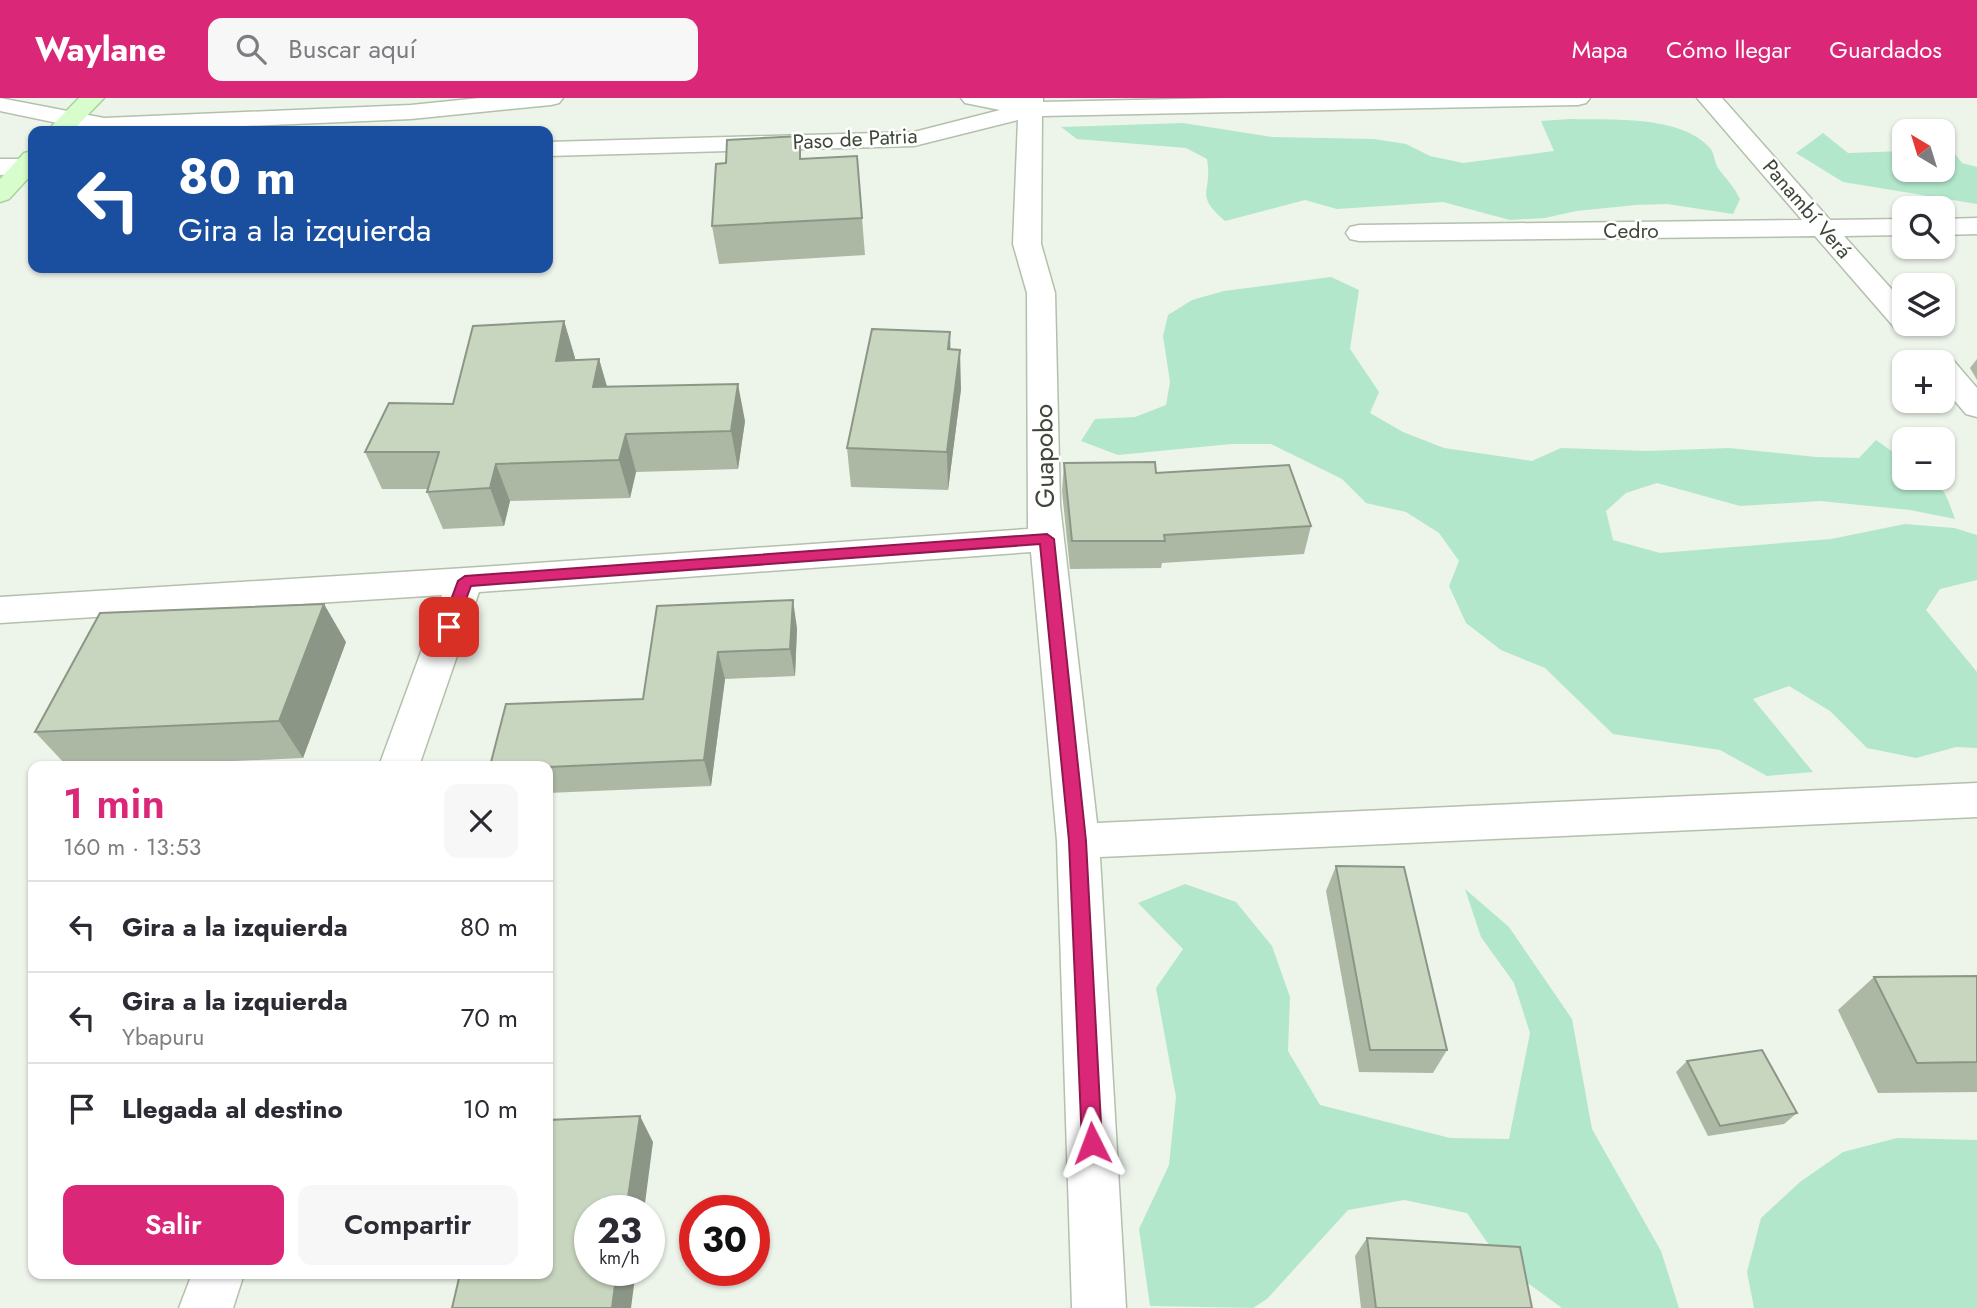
<!DOCTYPE html>
<html lang="es">
<meta charset="utf-8">
<style>
body{margin:0;font-family:Jost,sans-serif;background:#f7f7f7;color:#2b2b33;height:100vh;display:flex;flex-direction:column;font-size:26px;white-space:nowrap}
*{box-sizing:border-box;margin:0}
p{font-size:23px;color:#7c7c81}
.icon{flex:none;width:38px;height:38px;fill:none;stroke:currentColor;stroke-width:2;stroke-linecap:round;stroke-linejoin:round}
.map{position:relative;flex:1;overflow:hidden}
.details{position:absolute;left:28px;top:663px;width:525px;height:518px;display:flex;flex-direction:column;background:#fff;border-radius:14px;box-shadow:0 2px 5px #0004}
.details>*{flex:none}
.hud{position:absolute;left:28px;top:28px;width:525px;height:147px;border-radius:14px;box-shadow:0 2px 5px #0004;background:#1a4fa0;color:#fff;overflow:hidden}
.needle{width:46px;rotate:322deg}
.fabs{position:absolute;left:1892px;top:21px;display:grid;gap:14px}
.fabs a{display:grid;place-items:center;width:63px;height:63px;border-radius:14px;background:#fff;box-shadow:0 2px 5px #0004;font-size:35px}
.speed{position:absolute;left:574px;top:1097px;display:flex;gap:14px;font-size:35px;font-weight:700;text-align:center}
.speed>*{display:grid;place-content:center;width:91px;height:91px;border-radius:50%;background:#fff;box-shadow:0 2px 5px #0004;line-height:1}
.speed small{font-size:18px;font-weight:400}
.speed .limit{border:10px solid #d22;background:#fff;color:#111}
.pin{position:absolute;display:grid;place-items:center;width:60px;height:60px;color:#fff;margin:-30px;border-radius:14px;box-shadow:0 4px 10px #0006}
.me{position:absolute;width:77px;margin:-38px;rotate:357deg;stroke-linejoin:round;filter:drop-shadow(0 0 5px #0008)}
.turn{display:flex;align-items:center;gap:24px;height:147px;padding:0 35px;font-size:32px}
.turn .icon{width:91px;height:91px;stroke-width:2.5}
.turn b{display:block;font-size:49px;line-height:60px}
.round{display:grid;place-items:center;flex:none;width:74px;height:74px;border-radius:14px;background:#f7f7f7}
.headline{display:flex;align-items:center;justify-content:space-between;height:119px;padding:0 35px}
h1{font-size:42px;font-weight:600;line-height:52px;color:#db2777}
.primary-button{display:flex;gap:14px;margin-top:auto;padding:14px 35px}
.primary-button a{flex:1;height:80px;border-radius:14px;background:#db2777;color:#fff;font-size:28px;font-weight:600;line-height:80px;text-align:center}
.primary-button a+a{background:#f7f7f7;color:#2b2b33}
ul{padding:0;list-style:none}
li{display:flex;align-items:center;gap:21px;height:91px;padding:0 35px;border-top:2px solid #e1e1e2}
li div{flex:1}
li b{display:block;font-size:26px}
li em{font-style:normal}
header{display:flex;align-items:center;gap:42px;box-sizing:border-box;height:98px;padding:0 35px;background:#db2777;color:#fff}
header strong{font-size:33px}
nav{display:flex;gap:38px;margin-inline-start:auto;font-size:24px}
.search{width:490px;height:63px;background:#f7f7f7;display:flex;align-items:center;gap:18px;box-sizing:border-box;padding:0 24px;border-radius:14px;color:#7c7c81;font-size:26px}
.map>svg:first-child{display:block}
.green{fill:#b3e7cb}
.lines{fill:none;stroke-linecap:round;stroke-linejoin:round}
.street-casing{stroke:#b3c0ac;stroke-width:3}
.secondary-casing{stroke:#a9d39a;stroke-width:3}
.street{fill:#fff;fill-rule:evenodd}
.secondary{fill:#d6fdcb;fill-rule:evenodd}
.wall{fill:#acb8a4}
.shaded-wall{fill:#8c9686}
.building{fill:#c8d6bf;stroke:#8c9686;stroke-width:2}
.route{fill:#db2777;stroke:#8e194d;stroke-width:2}
.labels{text-anchor:middle;stroke-width:5;stroke-linejoin:round;paint-order:stroke}
.far-street-label{font-size:21px;fill:#3e4838;stroke:#fff}
.street-label{font-size:26px;fill:#3e4838;stroke:#fff}
</style>
<header>
<strong>Waylane</strong>
<div class="search"><svg class="icon" aria-label="search" viewBox="0 0 24 24"><circle cx="10" cy="10" r="6"/><path d="M15 15l6 6"/></svg>Buscar aquí</div>
<nav><a>Mapa</a><a>Cómo llegar</a><a>Guardados</a></nav>
</header>
<div class="map">
<svg width="1977" height="1210" viewBox="0 0 1977 1210">
<rect width="100%" height="100%" fill="#edf4ea"/>
<g class="green">
<path d="M 1570,21 C 1610,22 1681,17 1710,50 C 1715,56 1714,64 1718,70 C 1726,81 1734,88 1740,101 L 1733,116 L 1667,106 L 1636,107 L 1576,113 L 1545,120 L 1510,122 L 1443,104 L 1337,111 L 1305,102 L 1225,123 C 1193,95 1213,97 1207,61 L 1186,50 L 1077,41 L 1061,29 L 1183,25 L 1272,39 L 1374,41 L 1406,46 L 1430,58 L 1463,65 L 1554,53 L 1541,23 Z"/>
<path d="M 1823,35 L 1848,55 L 1904,53 L 1904,72 L 1942,72 L 1943,40 L 1962,65 L 1977,69 L 1977,106 L 1843,84 L 1796,55 Z"/>
<path d="M 1331,179 L 1359,192 L 1350,251 L 1379,294 L 1370,315 L 1403,334 L 1444,350 L 1532,363 L 1561,350 L 1647,353 L 1729,350 L 1816,359 L 1859,360 L 1876,342 L 1904,362 L 1904,380 C 1942,380 1943,388 1955,421 L 1910,412 L 1820,403 L 1740,408 L 1657,385 L 1626,395 L 1606,413 L 1613,442 L 1660,455 L 1831,441 L 1905,426 L 1954,430 L 1977,437 L 1977,482 L 1940,491 L 1926,512 L 1977,574 L 1977,650 L 1956,649 L 1916,660 L 1867,650 L 1830,613 L 1789,588 L 1753,601 L 1813,674 L 1767,678 L 1720,652 L 1613,636 L 1545,570 L 1501,552 L 1466,525 L 1449,488 L 1459,463 L 1439,435 L 1406,414 L 1366,405 L 1342,381 L 1271,346 L 1231,346 L 1118,357 L 1081,343 L 1095,321 L 1135,319 L 1166,307 L 1170,284 L 1163,238 L 1168,217 L 1192,202 L 1224,193 Z"/>
<path d="M 1185,786 L 1236,804 L 1272,848 L 1290,899 L 1288,953 L 1320,1007 L 1450,1040 L 1509,1041 L 1530,935 L 1514,885 L 1481,839 L 1465,791 L 1509,829 L 1572,921 L 1592,1031 L 1661,1153 L 1679,1210 L 1562,1210 L 1502,1166 L 1467,1115 L 1404,1102 L 1348,1112 L 1267,1201 L 1253,1210 L 1150,1208 L 1139,1131 L 1169,1067 L 1176,999 L 1156,890 L 1183,851 L 1138,805 Z"/>
<path d="M 1897,1040 L 1977,1042 L 1977,1210 L 1754,1210 L 1747,1174 L 1761,1120 L 1800,1084 L 1843,1054 Z"/>
</g>
<g class="lines">
<defs>
<g id="street">
<path d="M 0,0 L 104,20 L 411,7 L 480,0 L 563,0 L 559,5 L 551,7 L 411,21 L 127,33 L 91,32 L 0,13 Z"/>
<path d="M 961,0 L 1043,0 L 1043,4 L 1227,0 L 1590,0 L 1586,5 L 1578,7 L 1042,18 L 1041,146 L 1055,195 L 1060,407 L 1097,725 L 1977,685 L 1977,719 L 1100,759 L 1126,1210 L 1072,1210 L 1057,743 L 1031,454 L 479,494 L 419,668 L 379,668 L 442,497 L 0,525 L 0,499 L 465,470 L 1028,431 L 1027,195 L 1013,146 L 1018,22 L 914,48 L 548,58 L 548,44 L 914,34 L 1000,12 L 965,5 Z"/>
<path d="M 1697,0 L 1722,0 L 1830,122 L 1904,121 L 1904,137 L 1844,138 L 1904,205 L 1904,226 L 1917,226 L 1914,229 L 1904,232 L 1894,229 L 1815,138 L 1359,143 L 1350,141 L 1346,135 L 1350,129 L 1359,127 L 1802,122 Z"/>
<path d="M 0,61 L 33,61 L 33,75 L 0,77 Z"/>
<path d="M 1977,120 L 1977,136 L 1942,137 L 1942,121 Z"/>
<path d="M 1942,259 L 1953,262 L 1977,290 L 1977,319 L 1966,316 L 1942,288 L 1942,264 L 1930,264 Z"/>
<path d="M 192,1176 L 244,1176 L 233,1210 L 179,1210 Z"/>
</g>
<g id="secondary">
<path d="M 79,0 L 104,0 L 72,33 L 47,33 Z"/>
<path d="M 33,53 L 33,75 L 9,101 L 0,104 L 0,81 L 24,55 Z"/>
</g>
</defs>
<use href="#street" class="street-casing"/>
<use href="#secondary" class="secondary-casing"/>
<use href="#street" class="street"/>
<use href="#secondary" class="secondary"/>
</g>
<g class="wall">
<path d="M 857,58 L 865,157 L 719,166 L 712,128 L 802,61 Z"/>
<path d="M 564,223 L 575,260 L 574,262 L 599,261 L 607,289 L 745,323 L 738,371 L 636,374 L 630,400 L 510,403 L 504,428 L 443,431 L 427,394 L 428,391 L 382,391 L 365,354 L 453,306 Z"/>
<path d="M 950,252 L 961,291 L 948,392 L 851,389 L 847,350 Z"/>
<path d="M 1977,261 L 1977,282 L 1970,270 Z"/>
<path d="M 1064,365 L 1156,375 L 1311,428 L 1304,456 L 1162,465 L 1161,470 L 1070,471 L 1062,393 Z"/>
<path d="M 657,508 L 797,530 L 795,578 L 725,581 L 711,688 L 548,695 L 548,668 L 643,601 Z"/>
<path d="M 346,544 L 303,660 L 124,668 L 67,668 L 35,634 Z"/>
<path d="M 1336,768 L 1447,952 L 1433,975 L 1359,974 L 1326,793 Z"/>
<path d="M 1977,878 L 1977,994 L 1878,995 L 1838,912 L 1874,879 Z"/>
<path d="M 1687,963 L 1797,1015 L 1784,1026 L 1708,1038 L 1676,974 Z"/>
<path d="M 1367,1140 L 1532,1210 L 1361,1210 L 1355,1158 Z"/>
</g>
<g class="shaded-wall">
<path d="M 564,223 L 575,260 L 567,300 L 556,263 Z"/>
<path d="M 950,234 L 951,272 L 948,251 Z"/>
<path d="M 960,252 L 961,291 L 948,392 L 947,354 Z"/>
<path d="M 599,261 L 610,299 L 593,289 Z"/>
<path d="M 738,286 L 745,323 L 738,371 L 731,333 Z"/>
<path d="M 626,336 L 636,374 L 630,400 L 619,362 Z"/>
<path d="M 496,366 L 510,403 L 504,428 L 490,390 Z"/>
<path d="M 793,502 L 797,530 L 795,578 L 790,551 Z"/>
<path d="M 324,506 L 346,544 L 303,660 L 279,623 Z"/>
<path d="M 718,554 L 725,581 L 711,688 L 704,662 Z"/>
<path d="M 640,1018 L 653,1044 L 644,1113 L 626,1113 Z"/>
<path d="M 617,1172 L 636,1172 L 631,1210 L 612,1210 Z"/>
</g>
<g class="building">
<path d="M 800,38 L 800,61 L 857,58 L 862,120 L 712,128 L 716,66 L 726,65 L 727,42 Z"/>
<path d="M 564,223 L 556,263 L 599,261 L 593,289 L 738,286 L 731,333 L 626,336 L 619,362 L 496,366 L 490,390 L 427,394 L 439,354 L 365,354 L 389,305 L 453,306 L 473,228 Z"/>
<path d="M 872,231 L 950,234 L 948,251 L 960,252 L 947,354 L 847,350 Z"/>
<path d="M 1155,364 L 1156,375 L 1289,367 L 1311,428 L 1164,437 L 1165,443 L 1072,443 L 1064,365 Z"/>
<path d="M 793,502 L 790,551 L 718,554 L 704,662 L 548,669 L 490,668 L 506,606 L 643,601 L 657,508 Z"/>
<path d="M 324,506 L 279,623 L 35,634 L 100,515 Z"/>
<path d="M 1336,768 L 1404,769 L 1447,952 L 1370,952 Z"/>
<path d="M 1977,878 L 1977,964 L 1917,965 L 1874,879 Z"/>
<path d="M 1762,952 L 1797,1015 L 1720,1028 L 1687,963 Z"/>
<path d="M 640,1018 L 626,1113 L 590,1113 L 590,1172 L 617,1172 L 612,1210 L 452,1210 L 460,1176 L 548,1176 L 548,1022 Z"/>
<path d="M 1367,1140 L 1520,1149 L 1532,1210 L 1376,1210 Z"/>
</g>
<path class="route" d="M 1047,436 L 1054,441 L 1086,743 L 1102,1045 L 1099,1052 L 1092,1055 L 1085,1052 L 1082,1045 L 1069,743 L 1040,446 L 471,488 L 454,533 L 449,535 L 441,529 L 458,483 L 465,478 Z"/>
<g class="labels">
<g class="far-street-label">
<text transform="translate(855 41) rotate(-3)" y="7">Paso de Patria</text>
<text transform="translate(1807 111) rotate(49)" y="7">Panambí Verá</text>
<text x="1631" y="140">Cedro</text>
</g>
<g class="street-label">
<text transform="translate(1044 358) rotate(-91)" y="9">Guapobo</text>
</g>
</g>
</svg>
<div class="fabs">
<a><svg class="needle" viewBox="-14 -14 28 28"><path d="M0-13l5 13h-10z" fill="#e53935"/><path d="M0 13l5-13h-10z" fill="#7c7c81"/></svg></a>
<a><svg class="icon" aria-label="search" viewBox="0 0 24 24"><circle cx="10" cy="10" r="6"/><path d="M15 15l6 6"/></svg></a>
<a><svg class="icon" aria-label="layers" viewBox="0 0 24 24"><path d="M12 4l9 5-9 5-9-5zM3 14l9 5 9-5"/></svg></a>
<a>+</a>
<a>−</a>
</div>
<div class="speed"><div>23<small>km/h</small></div><div class="limit">30</div></div>
<div class="pin" style="left:449px;top:529px;background:#d93025"><svg class="icon" aria-label="arrive" viewBox="0 0 24 24"><path d="M6 21V4h12l-3 4 3 4H6"/></svg></div>
<svg class="me" style="left:1092px;top:1045px" viewBox="-20 -20 40 40"><path d="M0-17L14 15 0 8-14 15z" fill="#db2777" stroke="#fff" stroke-width="4"/></svg>
<div class="hud">
<div class="turn"><svg class="icon" aria-label="left" viewBox="0 0 24 24"><path d="M17 20v-9H6M10 6l-5 5 5 5"/></svg><div><b>80 m</b>Gira a la izquierda</div></div>
</div>
<section class="details">
<div class="headline"><div><h1>1 min</h1><p>160 m · 13:53</p></div><a class="round"><svg class="icon" aria-label="close" viewBox="0 0 24 24"><path d="M6 6l12 12M18 6L6 18"/></svg></a></div>
<ul>
<li><svg class="icon" aria-label="left" viewBox="0 0 24 24"><path d="M17 20v-9H6M10 6l-5 5 5 5"/></svg><div><b>Gira a la izquierda</b></div><em>80 m</em></li>
<li><svg class="icon" aria-label="left" viewBox="0 0 24 24"><path d="M17 20v-9H6M10 6l-5 5 5 5"/></svg><div><b>Gira a la izquierda</b><p>Ybapuru</p></div><em>70 m</em></li>
<li><svg class="icon" aria-label="arrive" viewBox="0 0 24 24"><path d="M6 21V4h12l-3 4 3 4H6"/></svg><div><b>Llegada al destino</b></div><em>10 m</em></li>
</ul>
<div class="primary-button"><a>Salir</a><a>Compartir</a></div>
</section>
</div>
